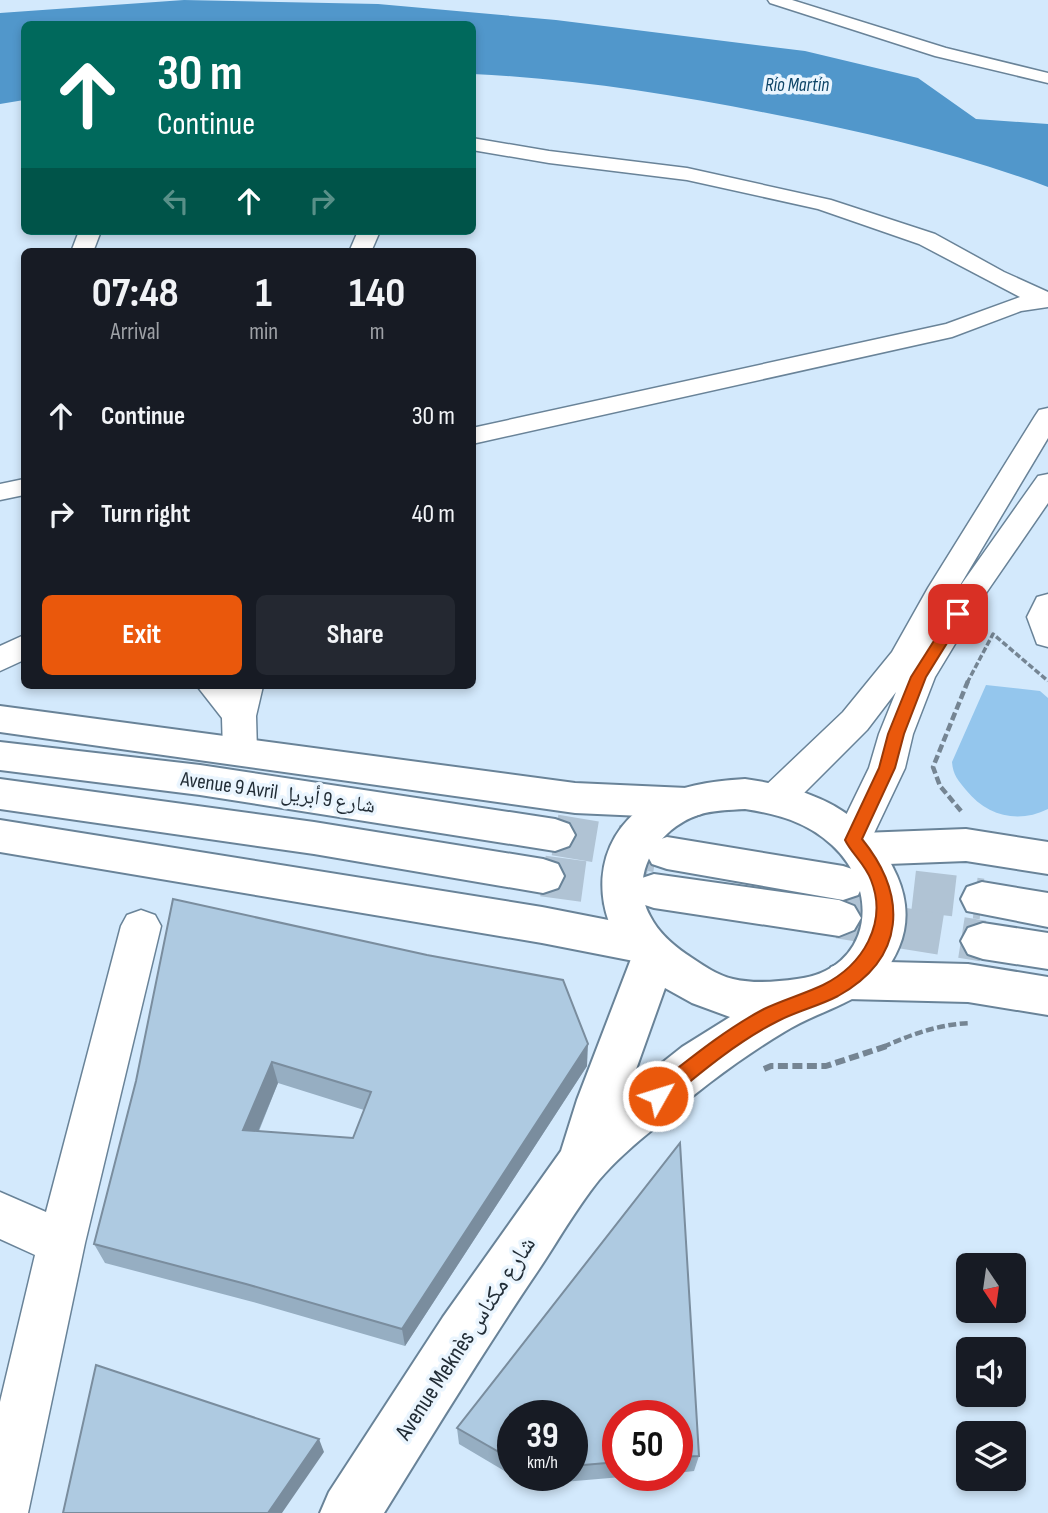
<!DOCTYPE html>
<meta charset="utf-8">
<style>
body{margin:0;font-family:"Sofia Sans Condensed","Noto Naskh Arabic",sans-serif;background:#242831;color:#f1f3f6;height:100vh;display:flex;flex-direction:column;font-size:26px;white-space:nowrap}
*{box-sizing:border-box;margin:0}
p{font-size:23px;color:#9ea1a6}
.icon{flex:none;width:38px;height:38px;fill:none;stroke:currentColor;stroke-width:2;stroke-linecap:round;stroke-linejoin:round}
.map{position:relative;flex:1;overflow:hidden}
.details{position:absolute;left:21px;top:248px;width:455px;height:441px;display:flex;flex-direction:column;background:#171b24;border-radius:10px;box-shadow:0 4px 10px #0003}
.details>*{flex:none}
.hud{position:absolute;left:21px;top:21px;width:455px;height:214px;border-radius:10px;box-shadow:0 4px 10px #0003;background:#00695c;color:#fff;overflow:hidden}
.needle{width:46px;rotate:167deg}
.tools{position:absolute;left:956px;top:1253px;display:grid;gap:14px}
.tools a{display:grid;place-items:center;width:70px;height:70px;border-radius:10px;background:#171b24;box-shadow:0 4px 10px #0003;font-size:35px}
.speed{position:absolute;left:497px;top:1400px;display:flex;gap:14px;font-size:35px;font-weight:700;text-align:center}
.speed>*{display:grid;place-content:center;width:91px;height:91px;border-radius:50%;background:#171b24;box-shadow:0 4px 10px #0003;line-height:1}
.speed small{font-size:18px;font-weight:400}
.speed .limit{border:10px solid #d22;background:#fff;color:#111}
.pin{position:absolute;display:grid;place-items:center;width:60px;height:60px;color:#fff;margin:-30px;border-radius:14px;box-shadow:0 4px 10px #0006}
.me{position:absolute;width:77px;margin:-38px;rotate:51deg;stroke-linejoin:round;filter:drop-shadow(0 0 5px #0008)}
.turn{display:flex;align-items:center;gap:24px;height:147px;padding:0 21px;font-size:32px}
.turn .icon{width:91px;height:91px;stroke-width:2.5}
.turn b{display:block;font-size:49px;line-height:60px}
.lanes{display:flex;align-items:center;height:66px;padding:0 21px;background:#0003;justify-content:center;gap:35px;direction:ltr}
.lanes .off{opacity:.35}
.eta{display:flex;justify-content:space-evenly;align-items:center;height:119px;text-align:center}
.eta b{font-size:42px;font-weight:700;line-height:49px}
.button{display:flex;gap:14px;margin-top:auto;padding:14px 21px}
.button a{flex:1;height:80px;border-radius:10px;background:#ea580c;color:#fff;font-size:28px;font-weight:700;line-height:80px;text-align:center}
.button a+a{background:#242831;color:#f1f3f6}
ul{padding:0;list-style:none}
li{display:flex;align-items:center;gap:21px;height:98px;padding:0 21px}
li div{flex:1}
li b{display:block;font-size:26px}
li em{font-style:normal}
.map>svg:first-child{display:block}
.green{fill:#94c6ed}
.water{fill:#5197cb}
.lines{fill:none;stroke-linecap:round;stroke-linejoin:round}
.highway-tunnel{stroke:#b0c3d4;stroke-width:41;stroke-dasharray:41 21;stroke-linecap:butt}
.minor-casing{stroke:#698398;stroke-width:3}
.major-casing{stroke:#698398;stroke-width:4}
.highway-casing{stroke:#698398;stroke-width:4}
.path-far2{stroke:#758593;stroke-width:3.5;stroke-dasharray:6 2.5;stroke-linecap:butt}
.path-far1{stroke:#758593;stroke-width:4.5;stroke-dasharray:8 3.5;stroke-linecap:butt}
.path{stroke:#758593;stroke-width:6;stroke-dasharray:10 4.5;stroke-linecap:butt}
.minor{fill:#fff;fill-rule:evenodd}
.major{fill:#fff;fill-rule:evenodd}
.highway{fill:#fff;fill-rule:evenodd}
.wall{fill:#96aec2;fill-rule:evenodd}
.shaded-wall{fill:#7a8d9e}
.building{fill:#aecae1;stroke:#7a8d9e;stroke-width:2;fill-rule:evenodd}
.route{fill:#ea580c;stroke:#983908;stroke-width:2}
.labels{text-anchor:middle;stroke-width:7;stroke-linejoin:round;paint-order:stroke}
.far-water-label{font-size:19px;font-style:italic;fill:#0d4467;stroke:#eaf5fe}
.street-label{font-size:21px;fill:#222d36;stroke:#eaf5fe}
.near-street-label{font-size:24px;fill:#222d36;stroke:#eaf5fe}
</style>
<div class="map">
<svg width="1048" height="1513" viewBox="0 0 1048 1513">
<rect width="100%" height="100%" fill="#d3e9fc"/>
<path class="green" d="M 986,685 L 1040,691 L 1048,698 L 1048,809 C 1018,824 987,816 966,790 C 958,780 953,775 952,762 Z"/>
<path class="water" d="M 184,0 L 378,4 L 556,20 L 805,51 L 918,78 L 976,119 L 1048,124 L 1048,187 C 960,154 869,133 777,115 C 676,95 576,79 473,74 L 472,24 L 24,24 L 24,100 L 0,104 L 0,13 Z"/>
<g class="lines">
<g class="highway-tunnel">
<path d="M 555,835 L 664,853"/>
<path d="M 543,876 L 654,891"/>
<path d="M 852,884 L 982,899"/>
<path d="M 839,918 L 983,941"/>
</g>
<defs>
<g id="minor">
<path d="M 768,0 L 792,0 L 946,48 L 1048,73 L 1048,83 L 935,56 L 770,3 Z"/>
<path d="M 472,138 L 549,151 L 687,168 L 831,200 L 935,234 L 1004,272 L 1048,292 L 1048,307 L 1021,311 L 952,337 L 472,444 L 472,428 L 946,324 L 1020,297 L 919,244 L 818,209 L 687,180 L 549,163 L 472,150 Z"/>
<path d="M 79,231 L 101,231 L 93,252 L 71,252 Z"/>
<path d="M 358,231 L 380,231 L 371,252 L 349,252 Z"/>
<path d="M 1048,408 L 1048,438 L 956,592 L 1038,476 L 1048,474 L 1048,503 L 984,596 L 935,677 L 913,734 L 905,768 L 866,850 L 853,854 L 840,850 L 834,840 L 869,768 L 879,734 L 896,692 L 867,730 L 789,808 L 776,812 L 763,808 L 758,798 L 763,788 L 843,712 L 892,652 L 928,588 L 1035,416 L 1039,410 Z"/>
<path d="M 24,479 L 24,495 L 0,500 L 0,484 Z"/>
<path d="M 1048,594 L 1048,647 L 1037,644 L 1027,617 L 1037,597 Z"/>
<path d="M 24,635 L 24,660 L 0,671 L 0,646 Z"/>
<path d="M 197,686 L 263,686 L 256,716 L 257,752 L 252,761 L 240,765 L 228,761 L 223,752 L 222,718 Z"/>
<path d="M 141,910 L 155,915 L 161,926 L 85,1243 L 28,1513 L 0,1513 L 0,1402 L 35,1255 L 0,1239 L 0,1192 L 46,1212 L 121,926 L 127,915 Z"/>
</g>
<path id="major" d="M 745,779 C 811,788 869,811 897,876 C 907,899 909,923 899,947 C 875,1004 829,1004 784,1032 C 739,1059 697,1091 657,1126 C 637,1142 615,1161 599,1180 C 574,1211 554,1248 531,1281 C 480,1357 432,1435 384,1513 L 320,1513 L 329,1492 L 443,1317 L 561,1151 L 577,1100 L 631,959 C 590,912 591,840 647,804 C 676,786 712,781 745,779 ZM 745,809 C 778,814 807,822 832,845 C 882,891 871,970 797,979 C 776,982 754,984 733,979 C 716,975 701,964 686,954 C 673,945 658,932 650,916 C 628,876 657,829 698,815 C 713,810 729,810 745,809 ZM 665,988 L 692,1003 L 730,1017 L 682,1047 L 629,1089 Z"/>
<g id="highway">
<path d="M 0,706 L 575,783 L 687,788 L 701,792 L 707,803 L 701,814 L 687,818 L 575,813 L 0,732 Z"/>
<path d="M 0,742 L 200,765 L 555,819 L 569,824 L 575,835 L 569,846 L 555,851 L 200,795 L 0,770 Z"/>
<path d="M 0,779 L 314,822 L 543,859 L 558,864 L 564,876 L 558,888 L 543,893 L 314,854 L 0,809 Z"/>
<path d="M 0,820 L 542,907 L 644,927 L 659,932 L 666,945 L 659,958 L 644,963 L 542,943 L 0,852 Z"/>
<path d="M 966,829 L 1048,842 L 1048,874 L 966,861 L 862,865 L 847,860 L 841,849 L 847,838 L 862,833 Z"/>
<path d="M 667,837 L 843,866 L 858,871 L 864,883 L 858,895 L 843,900 L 667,869 L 652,864 L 646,853 L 652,842 Z"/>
<path d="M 654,874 L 839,900 L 854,906 L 861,918 L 854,930 L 839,936 L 654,908 L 639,903 L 633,891 L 639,879 Z"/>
<path d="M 982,882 L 1048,893 L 1048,927 L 967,911 L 961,899 L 967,887 Z"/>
<path d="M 983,923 L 1048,933 L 1048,969 L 983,959 L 968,954 L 961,941 L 968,928 Z"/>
<path d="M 847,961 L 968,964 L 1048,977 L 1048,1015 L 968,1002 L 847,999 L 831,993 L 825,980 L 831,967 Z"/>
</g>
</defs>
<use href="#minor" class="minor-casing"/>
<use href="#major" class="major-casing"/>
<use href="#highway" class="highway-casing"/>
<path class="path-far2" d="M 967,683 L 993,634 L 1048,681"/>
<g class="path-far1">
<path d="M 961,811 L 940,786 L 933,767 L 968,681"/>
<path d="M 883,1047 C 912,1034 940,1024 971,1023"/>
</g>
<path class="path" d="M 764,1069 L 771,1066 L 826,1066 L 887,1046"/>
<use href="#minor" class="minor"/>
<use href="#major" class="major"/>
<use href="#highway" class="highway"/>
</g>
<g class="wall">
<path d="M 173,899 L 587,1066 L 405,1346 L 253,1302 L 105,1263 L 94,1244 L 136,1081 ZM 278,1083 L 364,1110 L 353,1138 L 259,1131 Z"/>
<path d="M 680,1143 L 699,1456 L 694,1471 L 677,1473 L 677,1416 L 618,1416 L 618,1475 L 645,1475 L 528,1485 L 459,1444 L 457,1428 ZM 513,1416 L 572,1416 L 572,1475 L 513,1475 Z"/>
</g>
<g class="shaded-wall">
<path d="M 588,1044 L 587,1066 L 405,1346 L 402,1329 Z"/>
<path d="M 272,1062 L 278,1083 L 250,1151 L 243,1130 Z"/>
<path d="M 319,1439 L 324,1452 L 282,1513 L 268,1513 Z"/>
</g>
<g class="building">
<path d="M 173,899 L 427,955 L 563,980 L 588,1044 L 402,1329 L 246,1284 L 94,1244 L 136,1081 ZM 272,1062 L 371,1092 L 353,1138 L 243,1130 Z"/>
<path d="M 680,1143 L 699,1456 L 677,1457 L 677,1416 L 618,1416 L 618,1462 L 572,1466 L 572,1416 L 513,1416 L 513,1460 L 457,1428 Z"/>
<path d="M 96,1365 L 319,1439 L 268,1513 L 63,1513 Z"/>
</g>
<path class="route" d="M 958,610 L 965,614 L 926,677 L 904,734 L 895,768 L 862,839 C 908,896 906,958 838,996 C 819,1006 797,1011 778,1021 C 738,1041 700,1073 665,1102 L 658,1105 L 651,1102 L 648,1096 L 651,1089 C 687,1061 724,1030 764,1009 C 783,1000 804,994 823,985 C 863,965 888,923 871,880 C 865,864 852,854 845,840 L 879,768 L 888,734 L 911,677 L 953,611 Z"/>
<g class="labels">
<g class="far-water-label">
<text x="797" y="91">Río Martín</text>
</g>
<g class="street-label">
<text transform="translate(278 792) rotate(8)" y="7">Avenue 9 Avril شارع 9 أبريل</text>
</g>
<g class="near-street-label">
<text transform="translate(465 1338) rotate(-57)" y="8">Avenue Meknès شارع مكناس</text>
</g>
</g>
</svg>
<div class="tools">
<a><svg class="needle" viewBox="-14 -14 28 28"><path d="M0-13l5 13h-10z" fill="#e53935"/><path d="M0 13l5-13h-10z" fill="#9ea1a6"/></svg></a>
<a><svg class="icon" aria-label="sound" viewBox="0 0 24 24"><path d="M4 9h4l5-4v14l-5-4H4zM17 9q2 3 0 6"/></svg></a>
<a><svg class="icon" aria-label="layers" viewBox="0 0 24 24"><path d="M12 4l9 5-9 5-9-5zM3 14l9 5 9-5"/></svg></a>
</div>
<div class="speed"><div>39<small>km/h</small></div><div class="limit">50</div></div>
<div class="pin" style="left:958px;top:614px;background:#d93025"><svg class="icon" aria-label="arrive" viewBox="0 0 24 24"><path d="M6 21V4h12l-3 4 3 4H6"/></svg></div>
<svg class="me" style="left:658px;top:1096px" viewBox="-20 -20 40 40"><circle r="17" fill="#ea580c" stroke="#fff" stroke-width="3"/><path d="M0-11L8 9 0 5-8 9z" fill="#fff"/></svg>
<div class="hud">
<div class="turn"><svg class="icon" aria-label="ahead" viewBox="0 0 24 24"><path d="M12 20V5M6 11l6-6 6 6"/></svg><div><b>30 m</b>Continue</div></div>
<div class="lanes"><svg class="icon off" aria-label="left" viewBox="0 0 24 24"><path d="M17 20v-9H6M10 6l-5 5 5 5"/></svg><svg class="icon" aria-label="ahead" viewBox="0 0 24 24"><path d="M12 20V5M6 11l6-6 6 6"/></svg><svg class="icon off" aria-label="right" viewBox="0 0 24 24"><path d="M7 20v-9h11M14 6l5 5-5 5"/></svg></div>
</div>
<section class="details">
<div class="eta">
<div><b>07:48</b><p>Arrival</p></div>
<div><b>1</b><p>min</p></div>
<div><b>140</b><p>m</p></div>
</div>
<ul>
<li><svg class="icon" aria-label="ahead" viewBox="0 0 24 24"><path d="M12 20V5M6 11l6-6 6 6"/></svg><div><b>Continue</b></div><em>30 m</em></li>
<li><svg class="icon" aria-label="right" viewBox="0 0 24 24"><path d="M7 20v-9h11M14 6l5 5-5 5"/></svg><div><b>Turn right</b></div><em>40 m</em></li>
</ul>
<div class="button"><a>Exit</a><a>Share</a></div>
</section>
</div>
